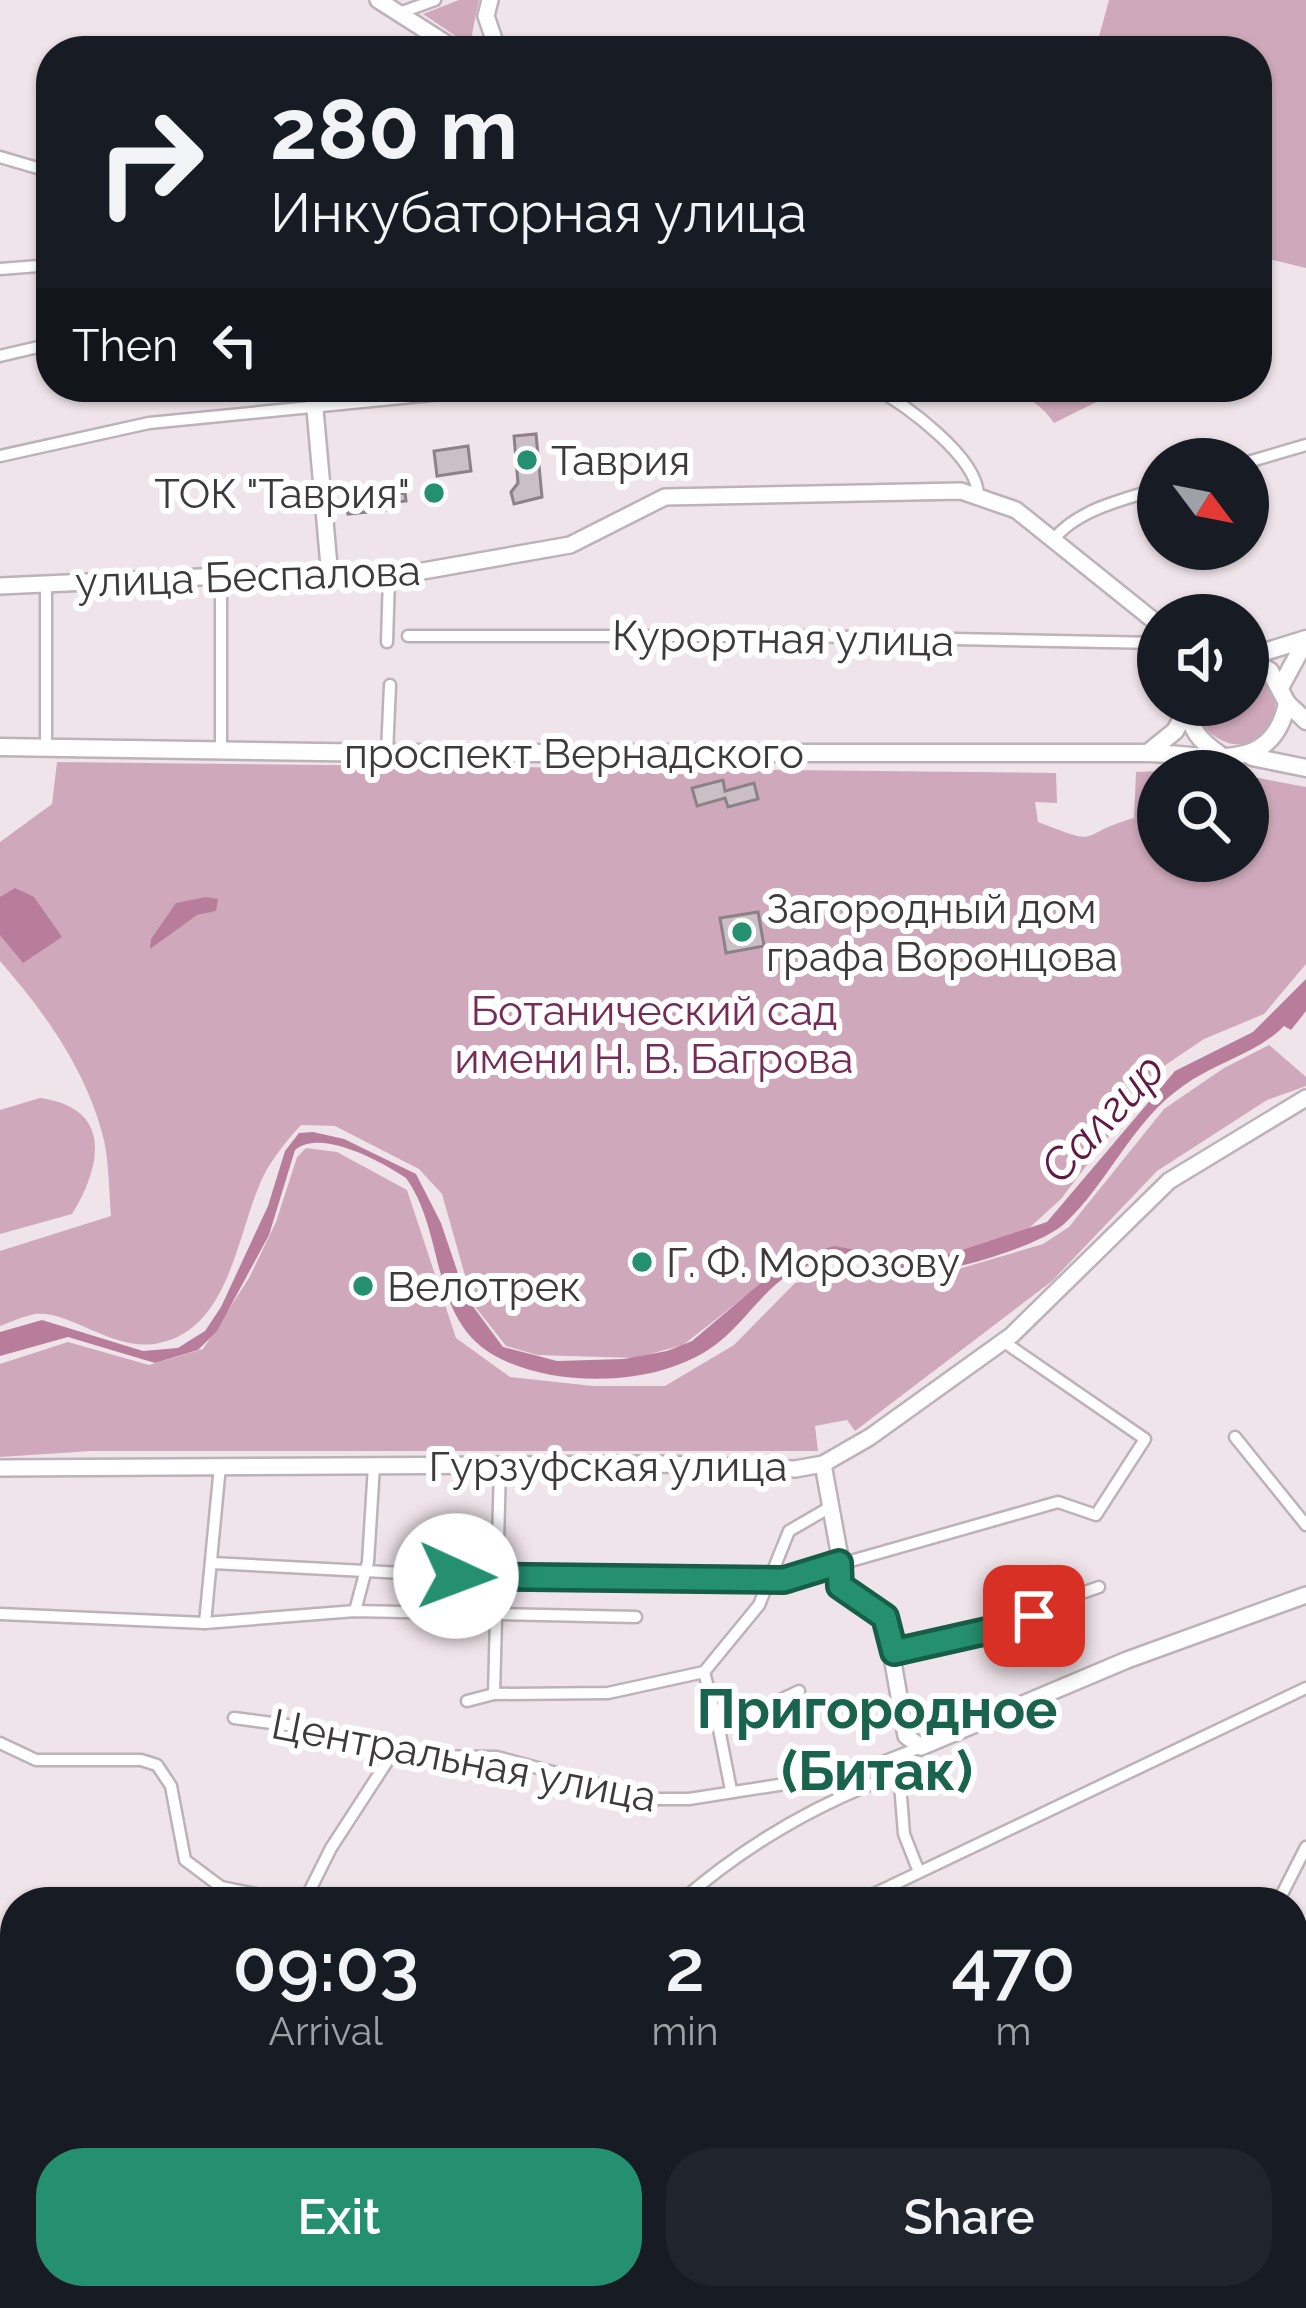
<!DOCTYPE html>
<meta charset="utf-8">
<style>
body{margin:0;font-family:Raleway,sans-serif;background:#20242c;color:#f1f3f6;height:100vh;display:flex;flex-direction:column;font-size:45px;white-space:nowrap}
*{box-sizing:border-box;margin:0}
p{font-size:39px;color:#9ea1a6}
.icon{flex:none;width:66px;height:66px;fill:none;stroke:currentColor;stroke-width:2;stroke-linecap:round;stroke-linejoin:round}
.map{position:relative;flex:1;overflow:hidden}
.sheet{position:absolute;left:0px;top:1887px;width:1308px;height:423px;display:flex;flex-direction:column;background:#171b24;border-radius:48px 48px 0 0;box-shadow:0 3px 9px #0004}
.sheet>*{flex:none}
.top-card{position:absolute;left:36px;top:36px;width:1236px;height:366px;border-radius:48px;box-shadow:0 3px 9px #0004;background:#171b24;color:#f1f3f6;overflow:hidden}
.needle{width:78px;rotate:122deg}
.controls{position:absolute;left:1137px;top:438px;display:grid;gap:24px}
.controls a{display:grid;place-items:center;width:132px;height:132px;border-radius:50%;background:#171b24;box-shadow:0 3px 9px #0004;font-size:60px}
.pin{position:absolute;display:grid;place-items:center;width:102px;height:102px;color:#fff;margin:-51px;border-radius:24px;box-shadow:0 6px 18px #0006}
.me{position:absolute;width:132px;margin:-66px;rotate:92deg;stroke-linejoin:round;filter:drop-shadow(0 0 9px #0008)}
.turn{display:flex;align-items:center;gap:42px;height:252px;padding:0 36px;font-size:54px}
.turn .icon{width:156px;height:156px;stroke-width:2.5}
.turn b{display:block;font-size:84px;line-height:102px}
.then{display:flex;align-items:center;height:114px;padding:0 36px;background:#0003;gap:24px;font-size:45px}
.eta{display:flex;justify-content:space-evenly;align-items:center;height:204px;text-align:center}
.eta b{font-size:72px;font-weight:600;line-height:84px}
.button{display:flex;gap:24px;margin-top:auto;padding:24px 36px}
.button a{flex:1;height:138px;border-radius:48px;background:#24906f;color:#fff;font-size:48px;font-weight:600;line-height:138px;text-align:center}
.button a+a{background:#20242c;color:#f1f3f6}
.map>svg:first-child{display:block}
.green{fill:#cfa9bb}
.water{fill:#b97d9c}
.building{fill:#c9bfc4;stroke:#8b8186;stroke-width:3}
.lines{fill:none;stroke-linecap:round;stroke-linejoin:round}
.street-casing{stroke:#bcb2b7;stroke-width:15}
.secondary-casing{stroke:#bcb2b7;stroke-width:20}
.primary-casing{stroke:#bcb2b7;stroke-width:21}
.street{stroke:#fff;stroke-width:10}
.secondary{stroke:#fff;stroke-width:15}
.primary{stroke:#fff;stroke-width:16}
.route-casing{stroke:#175e48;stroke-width:30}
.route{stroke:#24906f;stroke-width:21}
.poi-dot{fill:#24906f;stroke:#fff;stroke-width:4.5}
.labels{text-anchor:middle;stroke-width:12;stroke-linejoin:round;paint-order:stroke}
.poi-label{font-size:42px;fill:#3e3a3c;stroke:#fff;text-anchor:start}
.street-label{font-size:42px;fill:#3e3a3c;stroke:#fff}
.park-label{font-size:42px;fill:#762c57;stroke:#fff}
.water-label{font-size:45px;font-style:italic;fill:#621a45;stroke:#fff}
.district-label{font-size:54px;font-weight:bold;fill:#1a634c;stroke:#fff}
</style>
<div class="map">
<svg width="1306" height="2308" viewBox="0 0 1306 2308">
<rect width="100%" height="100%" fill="#efe4e9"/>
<g class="green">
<path d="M 459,0 L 479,0 L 472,34 L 478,51 L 423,14 Z"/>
<path d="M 1109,0 L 1306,0 L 1306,268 L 1257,256 L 1257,51 L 1095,51 Z"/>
<path d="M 977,387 L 1127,387 L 1054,423 C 1034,394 1012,391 977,387 Z"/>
<path d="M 1248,668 C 1304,688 1264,769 1216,737 C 1204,730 1199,719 1199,705 L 1248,705 Z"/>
<path d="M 57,762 L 1056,773 L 1057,803 L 1035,802 L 1038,822 C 1105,848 1074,835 1134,818 L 1136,772 L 1158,771 L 1158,861 L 1248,861 L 1248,776 L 1306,787 L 1306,964 L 1264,1014 L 1204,1039 L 1161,1068 L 1061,1199 L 1027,1230 L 978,1250 L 941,1257 L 873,1253 L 788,1263 L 683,1345 L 635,1358 L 537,1355 L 506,1346 L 473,1304 L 442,1194 L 419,1169 L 335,1126 L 301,1125 C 288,1139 277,1153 267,1169 C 237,1223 234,1328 159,1343 C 114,1353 71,1310 35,1314 C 24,1316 11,1322 0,1326 L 0,1251 L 111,1216 C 109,1191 109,1164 104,1140 C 87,1071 46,1014 0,961 L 0,842 L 52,804 Z"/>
<path d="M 1269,1045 L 1306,1077 L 1306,1086 L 1267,1100 L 1157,1171 L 1052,1281 L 855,1431 L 847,1420 L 815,1426 L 818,1451 L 91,1451 L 0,1457 L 0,1364 L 68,1342 L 149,1365 L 203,1349 L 249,1278 L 276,1222 L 297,1157 L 306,1148 L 337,1152 L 407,1190 L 456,1338 L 510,1377 L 593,1386 L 665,1386 L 734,1345 L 795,1283 L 856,1272 L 942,1274 L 1043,1244 L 1069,1227 L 1164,1109 L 1224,1068 Z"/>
<path d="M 40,1098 C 114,1108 101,1167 72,1214 L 0,1234 L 0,1110 Z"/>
<path d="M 343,2295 L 344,2301 L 365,2304 L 367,2295 L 406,2295 L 406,2308 L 266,2308 L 260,2297 Z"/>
<path d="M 893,2295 L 1025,2295 L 1006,2308 L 888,2308 Z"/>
</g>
<g class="water">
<path d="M 15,888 L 34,897 L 62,937 L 23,963 L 0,935 L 0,897 Z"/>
<path d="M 206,897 L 218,899 L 216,911 L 197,915 L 150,949 L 151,939 L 176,903 Z"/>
<path d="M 1306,979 L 1306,1011 L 1291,1030 L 1284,1026 C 1258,1053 1214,1063 1183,1086 C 1132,1121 1108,1184 1064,1224 C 1043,1243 973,1265 945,1269 C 898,1276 845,1248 800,1269 C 767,1283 747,1320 719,1342 C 665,1386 563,1389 501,1359 C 428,1324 447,1235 406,1178 C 382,1162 321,1128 295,1150 L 269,1235 L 217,1331 L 198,1350 L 155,1363 L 68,1337 L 0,1356 L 0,1332 L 42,1320 L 143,1351 L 178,1348 L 192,1339 L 205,1331 L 221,1307 L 268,1206 L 285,1151 L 299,1133 L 313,1132 L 344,1139 L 416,1174 L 441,1223 L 466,1297 L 503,1347 L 557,1361 L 624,1359 L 667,1351 L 692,1341 L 787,1261 L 834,1246 L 884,1255 L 944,1256 L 1047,1222 L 1175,1071 L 1253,1032 Z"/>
</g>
<g class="building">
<path d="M 536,434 L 542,497 L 514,504 L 511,492 L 518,483 L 514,436 Z"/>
<path d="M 468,446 L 471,471 L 437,476 L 434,451 Z"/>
<path d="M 396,489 L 397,494 L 405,493 L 406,501 L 397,502 L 398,509 L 348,514 L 346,495 Z"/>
<path d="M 723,780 L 725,791 L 754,783 L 758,799 L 728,807 L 725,798 L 697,806 L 692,788 Z"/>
<path d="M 758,912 L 764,946 L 726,953 L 720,918 Z"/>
</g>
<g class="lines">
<defs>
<g id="street">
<path d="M 402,12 L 435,0"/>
<path d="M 0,157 L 51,172"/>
<path d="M 0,269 L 51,265"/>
<path d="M 0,356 L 51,344"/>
<path d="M 873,387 C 906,405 976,456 978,494"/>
<path d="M 0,456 L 149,423 L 513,387"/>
<path d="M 1248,462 L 1306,445"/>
<path d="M 1054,539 C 1077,510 1124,499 1158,489"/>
<path d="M 408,636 L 800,636 L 1158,643"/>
<path d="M 387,642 L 389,577"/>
<path d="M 46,749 L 46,585"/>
<path d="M 221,751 L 221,576"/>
<path d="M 387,753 L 390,685"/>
<path d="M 1235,1437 L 1306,1525"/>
<path d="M 212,1563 L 500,1578 L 755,1576 L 784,1580 L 1058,1502 L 1096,1515 L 1145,1439 L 1004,1342"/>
<path d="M 355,1611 L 368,1562 L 374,1466"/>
<path d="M 0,1614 L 205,1623 L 355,1611 L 636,1617"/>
<path d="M 205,1623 L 220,1466"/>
<path d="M 894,1652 L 1018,1624 L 1045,1606 L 1099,1587"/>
<path d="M 704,1672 L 719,1729"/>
<path d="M 494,1694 L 500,1466"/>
<path d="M 467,1701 L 494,1694 L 608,1693 L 704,1672 L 759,1605 L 789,1531 L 832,1506"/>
<path d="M 234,1718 L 302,1727 L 422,1756 L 497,1757 L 653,1799 L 689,1799 L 855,1773 L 921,1747"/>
<path d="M 0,1743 L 36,1760 L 141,1760 L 157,1765 L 171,1786 L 185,1860 L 221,1887 L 294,1902"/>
<path d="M 899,1771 L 904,1834 L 919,1872"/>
<path d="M 731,1790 L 719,1729 L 799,1691"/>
<path d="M 200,1902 L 221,1887"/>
<path d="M 304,1902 L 331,1848 L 394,1751"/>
<path d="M 680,1902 C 745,1845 817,1803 898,1774 L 887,1761"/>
<path d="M 857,1902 L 1306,1688"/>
<path d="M 1278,1902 L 1306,1847"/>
<path d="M 0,1970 L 15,1969"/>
<path d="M 1293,2022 L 1306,2007"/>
<path d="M 0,2057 L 15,2055"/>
<path d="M 626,2308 L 635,2295"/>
</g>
<g id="secondary">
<path d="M 378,0 L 458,51"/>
<path d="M 490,0 L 486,16 L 498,51"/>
<path d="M 313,387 L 330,577"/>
<path d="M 0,586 L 221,576 L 389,577 L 570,545 L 665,497 L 961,491 L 1016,510 L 1158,624"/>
<path d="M 823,1464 L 839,1552 L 840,1586 L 885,1617 L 906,1736 L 921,1747 L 1127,1660 L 1306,1595"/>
<path d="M 0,1468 L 659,1464 L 795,1469 L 823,1464 L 870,1437 L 1012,1335 L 1169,1181 L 1306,1098"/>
</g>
<g id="primary">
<path d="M 1248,657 L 1306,639"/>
<path d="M 1281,686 L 1306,640"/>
<path d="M 1287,703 L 1306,721"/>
<path d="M 1188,705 C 1189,729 1200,741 1219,754"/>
<path d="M 0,747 L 387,753 L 1148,753 C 1206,754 1272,777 1287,703 L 1270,671 L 1248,659"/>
<path d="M 1149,752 L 1175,731 L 1188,708"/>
<path d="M 1252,757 L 1306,768"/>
<path d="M 0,2251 L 15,2293"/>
</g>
</defs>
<use href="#street" class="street-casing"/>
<use href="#secondary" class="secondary-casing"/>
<use href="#primary" class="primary-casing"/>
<use href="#street" class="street"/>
<use href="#secondary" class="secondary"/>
<use href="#primary" class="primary"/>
</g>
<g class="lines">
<defs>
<path id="route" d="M 456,1576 L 784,1580 L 839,1563 L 840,1586 L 885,1617 L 894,1652 L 1018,1624 L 1034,1616"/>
</defs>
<use href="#route" class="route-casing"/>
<use href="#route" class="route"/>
</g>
<g class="poi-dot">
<circle cx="527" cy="460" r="12"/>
<circle cx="434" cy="493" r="12"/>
<circle cx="742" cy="932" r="12"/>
<circle cx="642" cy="1262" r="12"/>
<circle cx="363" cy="1286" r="12"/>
</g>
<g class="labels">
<g class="poi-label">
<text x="551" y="475">Таврия</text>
<text x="410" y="508" text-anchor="end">ТОК "Таврия"</text>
<text x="766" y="923">Загородный дом<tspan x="766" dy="48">графа Воронцова</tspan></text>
<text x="666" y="1277">Г. Ф. Морозову</text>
<text x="387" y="1301">Велотрек</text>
</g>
<g class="street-label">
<text transform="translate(248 576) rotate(-2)" y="15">улица Беспалова</text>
<text transform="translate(783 638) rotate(1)" y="15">Курортная улица</text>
<text x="574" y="768">проспект Вернадского</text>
<text x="608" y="1481">Гурзуфская улица</text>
<text transform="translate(464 1760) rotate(11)" y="15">Центральная улица</text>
</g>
<g class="park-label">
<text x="654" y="1025">Ботанический сад<tspan x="654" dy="48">имени Н. В. Багрова</tspan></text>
</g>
<g class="water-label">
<text transform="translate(1102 1118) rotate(-47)" y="16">Салгир</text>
</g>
<g class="district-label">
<text x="877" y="1728">Пригородное<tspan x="877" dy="62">(Битак)</tspan></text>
</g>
</g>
</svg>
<div class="controls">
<a><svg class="needle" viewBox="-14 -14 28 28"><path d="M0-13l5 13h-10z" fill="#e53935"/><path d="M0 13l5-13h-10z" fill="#9ea1a6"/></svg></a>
<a><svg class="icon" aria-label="sound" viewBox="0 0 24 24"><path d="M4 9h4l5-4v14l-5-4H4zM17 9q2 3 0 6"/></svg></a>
<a><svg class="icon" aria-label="search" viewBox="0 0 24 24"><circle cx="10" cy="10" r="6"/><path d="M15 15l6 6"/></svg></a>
</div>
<div class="pin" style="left:1034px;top:1616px;background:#d93025"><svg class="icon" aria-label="arrive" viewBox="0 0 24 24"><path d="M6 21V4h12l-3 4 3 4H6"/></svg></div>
<svg class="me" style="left:456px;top:1576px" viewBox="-20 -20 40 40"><circle r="19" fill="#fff"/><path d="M0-13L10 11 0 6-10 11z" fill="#24906f"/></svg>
<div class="top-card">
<div class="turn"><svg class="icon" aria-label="right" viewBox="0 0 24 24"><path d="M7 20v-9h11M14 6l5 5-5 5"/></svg><div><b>280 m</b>Инкубаторная улица</div></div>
<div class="then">Then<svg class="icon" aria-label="left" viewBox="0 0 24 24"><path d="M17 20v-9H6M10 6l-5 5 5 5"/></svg></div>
</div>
<section class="sheet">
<div class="eta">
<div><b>09:03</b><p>Arrival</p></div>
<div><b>2</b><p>min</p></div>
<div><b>470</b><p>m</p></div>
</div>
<div class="button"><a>Exit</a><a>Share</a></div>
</section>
</div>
